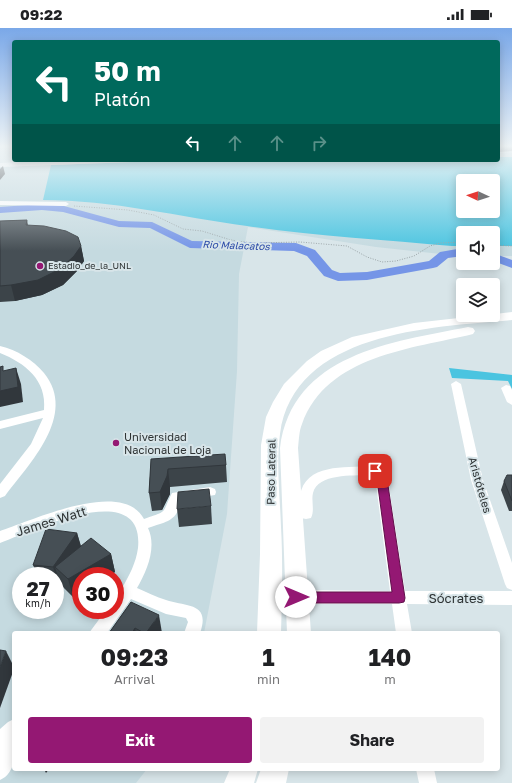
<!DOCTYPE html>
<meta charset="utf-8">
<style>
body{margin:0;font-family:"Golos Text",sans-serif;background:#f2f2f2;color:#202124;height:100vh;display:flex;flex-direction:column;font-size:15px;white-space:nowrap}
*{box-sizing:border-box;margin:0}
p{font-size:13px;color:#757577}
.icon{flex:none;width:22px;height:22px;fill:none;stroke:currentColor;stroke-width:2;stroke-linecap:round;stroke-linejoin:round}
.map{position:relative;flex:1;overflow:hidden}
.sheet{position:absolute;left:12px;top:603px;width:488px;height:140px;display:flex;flex-direction:column;background:#fff;border-radius:4px;box-shadow:0 2px 10px #0003}
.sheet>*{flex:none}
.top-card{position:absolute;left:12px;top:12px;width:488px;height:122px;border-radius:4px;box-shadow:0 2px 10px #0003;background:#00695c;color:#fff;overflow:hidden}
.needle{width:26px;rotate:273deg}
.controls{position:absolute;left:456px;top:146px;display:grid;gap:8px}
.controls a{display:grid;place-items:center;width:44px;height:44px;border-radius:4px;background:#fff;box-shadow:0 2px 10px #0003;font-size:20px}
.speed{position:absolute;left:12px;top:539px;display:flex;gap:8px;font-size:20px;font-weight:700;text-align:center}
.speed>*{display:grid;place-content:center;width:52px;height:52px;border-radius:50%;background:#fff;box-shadow:0 2px 10px #0003;line-height:1}
.speed small{font-size:10px;font-weight:400}
.speed .limit{border:6px solid #d22;background:#fff;color:#111}
.pin{position:absolute;display:grid;place-items:center;width:34px;height:34px;color:#fff;margin:-17px;border-radius:8px;box-shadow:0 2px 6px #0006}
.me{position:absolute;width:44px;margin:-22px;rotate:90deg;stroke-linejoin:round;filter:drop-shadow(0 0 3px #0008)}
.turn{display:flex;align-items:center;gap:14px;height:84px;padding:0 16px;font-size:18px}
.turn .icon{width:52px;height:52px;stroke-width:2.5}
.turn b{display:block;font-size:28px;line-height:34px}
.lanes{display:flex;align-items:center;height:38px;padding:0 16px;background:#0003;justify-content:center;gap:20px;direction:ltr}
.lanes .off{opacity:.35}
.eta{display:flex;justify-content:space-evenly;align-items:center;height:68px;text-align:center}
.eta b{font-size:24px;font-weight:700;line-height:28px}
.primary-button{display:flex;gap:8px;margin-top:auto;padding:8px 16px}
.primary-button a{flex:1;height:46px;border-radius:4px;background:#941873;color:#fff;font-size:16px;font-weight:700;line-height:46px;text-align:center}
.primary-button a+a{background:#f2f2f2;color:#202124}
.status{display:flex;justify-content:space-between;align-items:center;height:28px;padding:0 20px;background:#fff;direction:ltr}
.status svg{height:11px;fill:currentColor}
.map>svg:first-child{display:block}
.built{fill:#c5dae0;fill-rule:evenodd}
.green{fill:#4ac4e0;fill-rule:evenodd}
.lines{fill:none;stroke-linecap:round;stroke-linejoin:round}
.river{fill:#7595e7;fill-rule:evenodd}
.path{stroke:#9aa4a7;stroke-width:1;stroke-dasharray:1 1.5;stroke-linecap:butt}
.minor{fill:#fff;fill-rule:evenodd}
.major{fill:#fff;fill-rule:evenodd}
.highway{fill:#fff;fill-rule:evenodd}
.wall{fill:#3c4449}
.shaded-wall{fill:#31373c}
.building{fill:#464f55;stroke:#31373c}
.route{fill:#941873;stroke:#60104b}
.poi-dot{fill:#941873;stroke:#d8e5e9;stroke-width:1.5}
.labels{text-anchor:middle;stroke-width:4;stroke-linejoin:round;paint-order:stroke}
.far-poi-label{font-size:9px;fill:#2e3334;stroke:#d8e5e9;text-anchor:start}
.far-water-label{font-size:10px;font-style:italic;fill:#2a49a7;stroke:#d8e5e9}
.poi-label{font-size:11px;fill:#2e3334;stroke:#d8e5e9;text-anchor:start}
.street-label{font-size:11px;fill:#2e3334;stroke:#d8e5e9}
.near-street-label{font-size:13px;fill:#2e3334;stroke:#d8e5e9}
</style>
<div class="status"><b>09:22</b><svg viewBox="0 0 49 12"><path d="M0 12V9h3v3zM5 12V6h3v6zM10 12V3h3v9zM15 12V0h3v12zM26 1h20v11H26zM47 4h2v5h-2z"/></svg></div>
<div class="map">
<svg width="512" height="755" viewBox="0 0 512 755">
<rect width="100%" height="100%" fill="#d8e5e9"/>
<path class="built" d="M 498,125 L 512,125 L 512,228 L 493,228 L 493,205 L 463,205 L 463,227 L 450,227 L 376,219 L 248,199 L 239,246 L 237,343 L 227,486 L 204,605 L 14,605 L 14,741 L 147,741 L 136,755 L 0,755 L 0,139 L 190,132 L 498,132 ZM 463,153 L 493,153 L 493,183 L 463,183 ZM 21,548 L 55,548 L 55,582 L 21,582 ZM 81,548 L 115,548 L 115,582 L 81,582 Z"/>
<g class="green">
<path d="M 498,129 L 512,129 L 512,218 L 493,218 L 493,205 L 463,205 L 463,218 L 452,218 C 384,212 314,208 247,198 C 180,189 112,172 43,172 L 51,137 L 191,132 L 498,132 ZM 463,153 L 493,153 L 493,183 L 463,183 Z"/>
<path d="M 449,340 L 512,347 L 512,361 L 508,353 L 452,350 Z"/>
</g>
<g class="lines">
<g class="river">
<path d="M 42,176 L 64,178 L 119,193 L 152,194 L 192,213 L 296,215 L 315,222 L 332,242 L 340,245 L 367,244 L 429,233 L 440,224 L 463,220 L 463,228 L 448,230 L 437,239 L 433,240 L 367,252 L 338,253 L 324,248 L 307,228 L 294,223 L 190,220 L 150,200 L 119,199 L 63,184 L 42,182 L 0,185 L 0,179 Z"/>
<path d="M 493,225 L 512,232 L 512,240 L 493,233 Z"/>
</g>
<g class="path">
<path d="M 74,178 L 128,182 L 154,187 L 183,201 L 202,203 L 231,212 L 252,215 L 300,214 L 347,218 L 367,229 L 382,234 L 396,233 L 414,228 L 430,218 L 440,215 L 463,214"/>
<path d="M 493,217 L 512,218"/>
</g>
<g class="minor">
<path d="M 0,173 L 66,174 L 69,176 L 66,178 L 0,177 Z"/>
<path d="M 0,318 C 17,322 33,332 44,345 C 78,387 29,436 5,468 L 0,470 L 0,456 L 31,416 L 43,390 L 0,401 L 0,393 L 44,382 C 47,352 25,335 0,325 Z"/>
<path d="M 456,353 L 461,356 L 483,452 L 512,535 L 512,562 L 507,560 L 505,556 L 471,452 L 451,356 Z"/>
<path d="M 506,357 L 510,358 L 512,362 L 512,377 L 507,374 L 501,360 Z"/>
<path d="M 370,438 L 385,443 L 387,446 L 405,563 L 512,563 L 512,577 L 407,576 L 412,605 L 396,605 L 392,576 L 296,576 L 291,574 L 288,569 L 291,564 L 296,562 L 390,563 L 375,449 L 369,447 C 353,448 318,445 313,465 C 311,473 315,482 311,490 L 306,491 L 301,490 C 298,483 299,475 300,468 C 305,435 345,440 370,438 Z"/>
<path d="M 210,459 L 215,461 L 216,464 L 215,467 L 182,472 C 176,494 168,493 148,500 C 157,519 147,543 137,560 C 147,564 156,569 166,572 C 186,579 211,574 200,605 L 184,605 L 188,594 L 186,590 L 166,586 L 131,571 L 107,605 L 89,605 L 106,582 L 115,582 C 115,578 114,573 115,570 C 116,566 120,563 122,560 C 129,548 136,535 138,520 C 145,447 30,504 0,515 L 0,503 C 31,493 122,450 144,491 C 170,482 161,486 172,465 Z"/>
<path d="M 14,691 C 14,710 21,743 0,752 L 0,701 L 8,694 Z"/>
<path d="M 416,741 L 434,741 L 437,755 L 419,755 Z"/>
</g>
<path class="major" d="M 67,132 L 134,132 L 130,134 L 0,139 L 0,135 Z"/>
<g class="highway">
<path d="M 512,284 L 512,292 C 433,299 294,303 280,406 C 276,437 280,468 281,499 C 283,534 282,570 281,605 L 257,605 L 260,526 L 261,417 L 266,389 L 273,374 L 284,356 L 307,333 L 321,323 L 352,309 L 414,295 Z"/>
<path d="M 468,299 L 473,300 L 475,303 L 473,306 C 412,321 327,327 302,396 C 299,403 299,412 298,420 L 311,605 L 287,605 L 280,420 C 292,326 392,314 468,299 Z"/>
<path d="M 230,741 L 258,741 L 254,755 L 224,755 Z"/>
<path d="M 261,741 L 289,741 L 286,755 L 256,755 Z"/>
</g>
</g>
<g class="wall">
<path d="M 498,118 L 512,118 L 512,123 L 498,124 Z"/>
<path d="M 27,192 L 28,197 L 81,218 L 84,233 L 77,243 L 63,257 L 42,267 L 15,273 L 0,274 L 0,193 Z"/>
<path d="M 151,431 L 226,437 L 227,454 L 170,459 L 170,466 L 162,482 L 152,483 L 149,465 Z"/>
<path d="M 512,447 L 512,483 L 509,483 L 501,462 L 504,453 Z"/>
<path d="M 211,478 L 212,496 L 179,499 L 177,481 Z"/>
<path d="M 77,505 L 81,518 L 111,526 L 115,544 L 73,569 L 60,556 L 59,557 L 55,556 L 55,548 L 38,548 L 33,537 Z"/>
<path d="M 131,574 L 162,604 L 162,605 L 109,605 Z"/>
</g>
<g class="shaded-wall">
<path d="M 3,138 L 5,146 L 0,152 L 0,141 Z"/>
<path d="M 81,218 L 84,233 L 77,243 L 63,257 L 42,267 L 15,273 L 11,257 Z"/>
<path d="M 16,340 L 21,356 L 23,374 L 0,379 L 0,363 Z"/>
<path d="M 168,441 L 170,459 L 170,466 L 162,482 L 160,464 Z"/>
<path d="M 77,505 L 82,523 L 55,539 L 60,556 L 59,557 L 53,539 Z"/>
<path d="M 111,526 L 115,544 L 108,548 L 81,548 L 81,564 L 73,569 L 68,551 Z"/>
<path d="M 159,587 L 162,605 L 146,605 Z"/>
<path d="M 135,600 L 136,605 L 132,605 Z"/>
<path d="M 6,623 L 14,639 L 14,641 L 0,680 L 0,639 Z"/>
<path d="M 44,741 L 49,741 L 46,745 Z"/>
</g>
<g class="building">
<path d="M 27,192 L 26,197 L 44,198 L 66,203 L 78,209 L 81,218 L 74,228 L 60,241 L 38,252 L 11,257 L 0,258 L 0,193 Z"/>
<path d="M 3,338 L 3,343 L 16,340 L 18,359 L 0,363 L 0,339 Z"/>
<path d="M 225,426 L 226,437 L 168,441 L 167,448 L 160,464 L 149,465 L 151,431 Z"/>
<path d="M 507,447 L 512,447 L 512,473 L 504,453 Z"/>
<path d="M 209,461 L 211,478 L 177,481 L 178,464 Z"/>
<path d="M 46,501 L 77,505 L 53,539 L 33,537 Z"/>
<path d="M 91,510 L 111,526 L 68,551 L 55,539 Z"/>
<path d="M 131,574 L 159,587 L 146,605 L 144,605 L 135,600 L 132,605 L 109,605 Z"/>
<path d="M 0,622 L 6,623 L 0,639 Z"/>
</g>
<linearGradient id="sky" x2="0" y2="1"><stop stop-color="#7aa8e8"/><stop offset="0.53" stop-color="#edf3f5"/><stop offset="1" stop-color="#edf3f5" stop-opacity="0"/></linearGradient>
<rect width="512" height="223" fill="url(#sky)"/>
<path class="route" d="M 375,439 L 384,444 L 387,451 L 405,570 L 404,574 L 399,575 L 296,575 L 292,573 L 290,569 L 292,566 L 296,564 L 392,564 L 377,451 L 370,443 Z"/>
<g class="poi-dot">
<circle cx="40" cy="238" r="4"/>
<circle cx="116" cy="415" r="4"/>
</g>
<g class="labels">
<g class="far-poi-label">
<text x="48" y="241">Estadio_de_la_UNL</text>
</g>
<g class="far-water-label">
<text transform="translate(236 217) rotate(2)" y="4">Rio Malacatos</text>
</g>
<g class="poi-label">
<text x="124" y="413">Universidad<tspan x="124" dy="13">Nacional de Loja</tspan></text>
</g>
<g class="street-label">
<text transform="translate(271 444) rotate(-89)" y="4">Paso Lateral</text>
<text transform="translate(480 457) rotate(74)" y="4">Aristóteles</text>
</g>
<g class="near-street-label">
<text transform="translate(51 493) rotate(-17)" y="5">James Watt</text>
<text x="456" y="575">Sócrates</text>
</g>
</g>
</svg>
<div class="controls">
<a><svg class="needle" viewBox="-14 -14 28 28"><path d="M0-13l5 13h-10z" fill="#e53935"/><path d="M0 13l5-13h-10z" fill="#757577"/></svg></a>
<a><svg class="icon" aria-label="sound" viewBox="0 0 24 24"><path d="M4 9h4l5-4v14l-5-4H4zM17 9q2 3 0 6"/></svg></a>
<a><svg class="icon" aria-label="layers" viewBox="0 0 24 24"><path d="M12 4l9 5-9 5-9-5zM3 14l9 5 9-5"/></svg></a>
</div>
<div class="speed"><div>27<small>km/h</small></div><div class="limit">30</div></div>
<div class="pin" style="left:375px;top:443px;background:#d93025"><svg class="icon" aria-label="arrive" viewBox="0 0 24 24"><path d="M6 21V4h12l-3 4 3 4H6"/></svg></div>
<svg class="me" style="left:296px;top:569px" viewBox="-20 -20 40 40"><circle r="19" fill="#fff"/><path d="M0-13L10 11 0 6-10 11z" fill="#941873"/></svg>
<div class="top-card">
<div class="turn"><svg class="icon" aria-label="left" viewBox="0 0 24 24"><path d="M17 20v-9H6M10 6l-5 5 5 5"/></svg><div><b>50 m</b>Platón</div></div>
<div class="lanes"><svg class="icon" aria-label="left" viewBox="0 0 24 24"><path d="M17 20v-9H6M10 6l-5 5 5 5"/></svg><svg class="icon off" aria-label="ahead" viewBox="0 0 24 24"><path d="M12 20V5M6 11l6-6 6 6"/></svg><svg class="icon off" aria-label="ahead" viewBox="0 0 24 24"><path d="M12 20V5M6 11l6-6 6 6"/></svg><svg class="icon off" aria-label="right" viewBox="0 0 24 24"><path d="M7 20v-9h11M14 6l5 5-5 5"/></svg></div>
</div>
<section class="sheet">
<div class="eta">
<div><b>09:23</b><p>Arrival</p></div>
<div><b>1</b><p>min</p></div>
<div><b>140</b><p>m</p></div>
</div>
<div class="primary-button"><a>Exit</a><a>Share</a></div>
</section>
</div>
